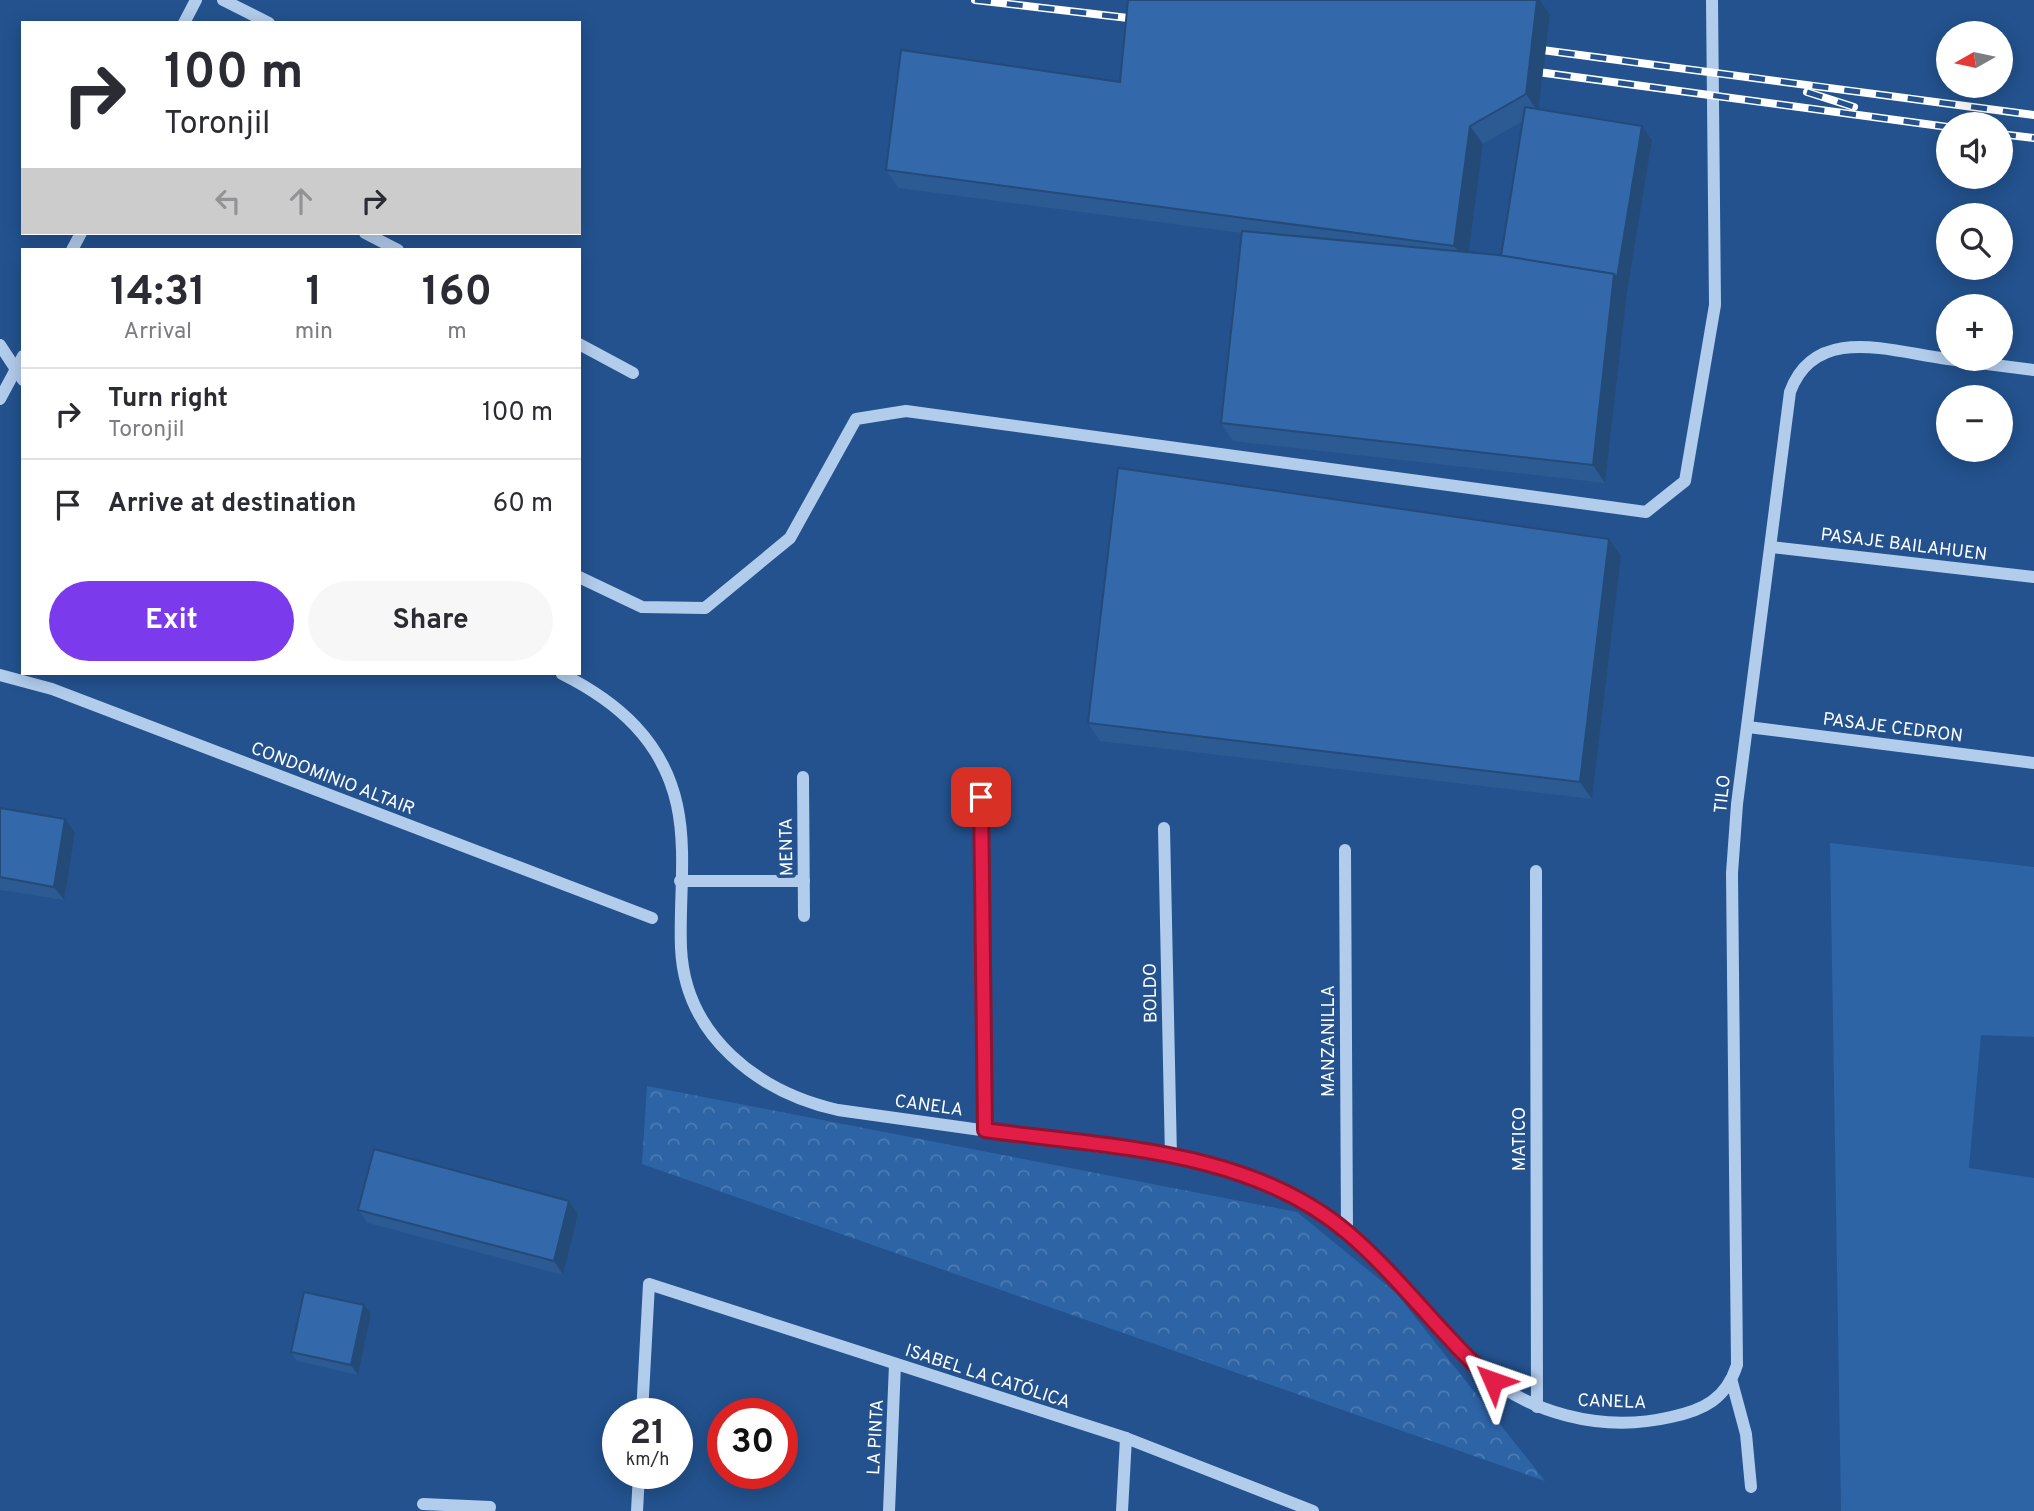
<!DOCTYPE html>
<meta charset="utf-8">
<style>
body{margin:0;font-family:Overpass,sans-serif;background:#f7f7f7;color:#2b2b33;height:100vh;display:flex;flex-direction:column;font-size:26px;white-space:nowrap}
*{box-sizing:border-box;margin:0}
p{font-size:23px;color:#7c7c81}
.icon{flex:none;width:38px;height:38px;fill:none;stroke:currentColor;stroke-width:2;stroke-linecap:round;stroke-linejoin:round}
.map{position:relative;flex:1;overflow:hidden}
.sheet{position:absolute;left:21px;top:248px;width:560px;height:427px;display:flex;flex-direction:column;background:#fff;border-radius:0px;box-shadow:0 4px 18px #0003}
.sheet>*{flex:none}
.hud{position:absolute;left:21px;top:21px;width:560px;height:214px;border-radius:0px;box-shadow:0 4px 18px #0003;background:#fff;color:#2b2b33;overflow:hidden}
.needle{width:46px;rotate:261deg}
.controls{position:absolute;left:1936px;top:21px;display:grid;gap:14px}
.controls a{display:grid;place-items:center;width:77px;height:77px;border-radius:50%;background:#fff;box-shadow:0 4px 18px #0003;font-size:35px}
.speed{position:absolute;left:602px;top:1398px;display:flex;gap:14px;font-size:35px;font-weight:700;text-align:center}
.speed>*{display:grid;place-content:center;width:91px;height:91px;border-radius:50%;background:#fff;box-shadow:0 4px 18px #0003;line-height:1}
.speed small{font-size:18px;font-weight:400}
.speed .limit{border:10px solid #d22;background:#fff;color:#111}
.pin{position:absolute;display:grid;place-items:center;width:60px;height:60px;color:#fff;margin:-30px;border-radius:14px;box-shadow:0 4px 10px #0006}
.me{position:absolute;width:77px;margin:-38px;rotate:313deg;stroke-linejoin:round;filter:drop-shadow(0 0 5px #0008)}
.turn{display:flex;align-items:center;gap:24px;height:147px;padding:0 28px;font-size:32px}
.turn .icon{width:91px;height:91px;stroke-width:2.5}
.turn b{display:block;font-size:49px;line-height:60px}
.lanes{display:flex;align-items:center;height:66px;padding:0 28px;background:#0003;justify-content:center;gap:35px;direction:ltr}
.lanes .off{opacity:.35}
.eta{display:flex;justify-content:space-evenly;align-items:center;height:119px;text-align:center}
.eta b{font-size:42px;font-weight:700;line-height:49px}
.button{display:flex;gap:14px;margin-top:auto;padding:14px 28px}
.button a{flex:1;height:80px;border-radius:42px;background:#7c3aed;color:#fff;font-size:28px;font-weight:700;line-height:80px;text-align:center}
.button a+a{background:#f7f7f7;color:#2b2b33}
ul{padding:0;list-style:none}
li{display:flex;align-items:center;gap:21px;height:91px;padding:0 28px;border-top:2px solid #e1e1e2}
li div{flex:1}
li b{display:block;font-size:26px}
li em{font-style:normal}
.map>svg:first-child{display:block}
.grass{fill:#2d64a6}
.forest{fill:url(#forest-crowns)}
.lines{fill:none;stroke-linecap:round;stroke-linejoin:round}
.minor{stroke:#b2ccec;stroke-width:12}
.rail-casing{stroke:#fff;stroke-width:8}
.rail{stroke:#23528e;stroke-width:5;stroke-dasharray:16;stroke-linecap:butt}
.wall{fill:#2c5a93;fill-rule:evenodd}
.shaded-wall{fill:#244a78}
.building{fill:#3369ab;stroke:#244a78;stroke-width:2}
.route-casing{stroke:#92132f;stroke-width:18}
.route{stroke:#e11d48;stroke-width:12}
.labels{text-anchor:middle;stroke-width:7;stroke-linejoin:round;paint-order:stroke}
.street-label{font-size:18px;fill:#fff;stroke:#23528e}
</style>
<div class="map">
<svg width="2034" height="1511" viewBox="0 0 2034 1511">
<defs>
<pattern id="forest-crowns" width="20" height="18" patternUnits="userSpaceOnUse" patternTransform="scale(1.75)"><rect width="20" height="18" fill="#2d64a6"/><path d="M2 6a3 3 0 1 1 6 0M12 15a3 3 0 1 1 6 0" fill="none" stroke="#4c7bb3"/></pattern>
</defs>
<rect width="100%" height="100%" fill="#23528e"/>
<path class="grass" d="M 1830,843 L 2034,867 L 2034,1037 L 1981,1035 L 1969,1168 L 2034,1178 L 2034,1511 L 1841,1511 Z"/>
<path class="forest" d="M 647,1086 L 1297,1212 L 1396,1293 L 1545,1481 L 642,1164 Z"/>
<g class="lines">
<g class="minor">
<path d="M 223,0 L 269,23"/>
<path d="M 184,23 L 196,0"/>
<path d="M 365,233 L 398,250"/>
<path d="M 72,250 L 81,233"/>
<path d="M 579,344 L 633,373"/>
<path d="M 0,345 L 23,380"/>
<path d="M 1948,359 L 2034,370"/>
<path d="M 0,399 L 23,356"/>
<path d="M 1771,547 L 2034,577"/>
<path d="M 579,577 L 642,607 L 705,608 L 790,538 L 856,419 L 906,411 L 1646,512 L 1685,481 L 1715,305 L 1712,0"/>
<path d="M 562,674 C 618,702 663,741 677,805 C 687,851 679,901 681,948 C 685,1036 758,1092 838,1110 C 924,1122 1009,1134 1095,1146 C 1145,1153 1198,1156 1246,1174 C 1298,1193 1343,1224 1382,1263 C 1414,1296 1441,1334 1474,1365 C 1526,1414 1602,1433 1671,1417 C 1704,1410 1726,1399 1737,1365 L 1732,873 L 1737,804 L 1790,392 C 1815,323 1892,352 1948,359"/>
<path d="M 0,675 L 52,689 L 652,918"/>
<path d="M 1748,727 L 2034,763"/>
<path d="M 803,777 L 804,916"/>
<path d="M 981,797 L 985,1130"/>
<path d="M 1164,828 L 1171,1157"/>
<path d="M 1345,850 L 1347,1231"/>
<path d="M 1536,871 L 1537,1407"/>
<path d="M 680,881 L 804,881"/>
<path d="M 1732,1382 L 1746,1434 L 1751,1487"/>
<path d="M 642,1414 L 649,1284 L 1126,1438 L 1313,1511"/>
<path d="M 423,1504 L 490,1507 L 489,1511"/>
<path d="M 637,1511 L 639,1474"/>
<path d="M 889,1511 L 895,1364"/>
<path d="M 1122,1511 L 1126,1438"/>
</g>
<defs>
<g id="rail">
<path d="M 975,0 L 1145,20"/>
<path d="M 1527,48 L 2034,115"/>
<path d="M 1523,70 L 1948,127"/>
<path d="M 1807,92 L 1854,107"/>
<path d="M 2000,134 L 2034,138"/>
</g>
</defs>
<use href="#rail" class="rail-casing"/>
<use href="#rail" class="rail"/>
</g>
<g class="wall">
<path d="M 1128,0 L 1540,0 L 1550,15 L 1538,109 L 1642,126 L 1652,140 L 1627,292 L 1605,483 L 1233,441 L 1221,423 L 1242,233 L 898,188 L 886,170 L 1120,82 ZM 1523,121 L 1501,256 L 1468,252 L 1483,144 Z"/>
<path d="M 1609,539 L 1621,556 L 1592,799 L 1100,741 L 1088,723 Z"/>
<path d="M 0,808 L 75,833 L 64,900 L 0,890 Z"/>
<path d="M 569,1201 L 578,1214 L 563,1275 L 368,1223 L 358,1210 Z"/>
<path d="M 364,1305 L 371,1314 L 358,1375 L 297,1361 L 291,1352 Z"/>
</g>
<g class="shaded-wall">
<path d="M 1537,0 L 1540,0 L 1550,15 L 1538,112 L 1526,94 Z"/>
<path d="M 1470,126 L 1483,144 L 1467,263 L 1454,246 Z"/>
<path d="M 1642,126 L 1652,140 L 1627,292 L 1605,483 L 1593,465 L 1614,274 Z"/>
<path d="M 1609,539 L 1621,556 L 1592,799 L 1580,782 Z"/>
<path d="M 65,819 L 75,833 L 64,900 L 54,887 Z"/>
<path d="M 569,1201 L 578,1214 L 563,1275 L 554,1261 Z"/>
<path d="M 364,1305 L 371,1314 L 358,1375 L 351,1365 Z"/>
</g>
<g class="building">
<path d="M 1128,0 L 1537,0 L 1526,94 L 1470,126 L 1454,246 L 886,170 L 901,50 L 1120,82 Z"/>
<path d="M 1525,107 L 1642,126 L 1617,278 L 1614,274 L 1501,256 Z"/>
<path d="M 1242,231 L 1498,255 L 1614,274 L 1593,465 L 1221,423 Z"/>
<path d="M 1118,468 L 1609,539 L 1580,782 L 1088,723 Z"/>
<path d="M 0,808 L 65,819 L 54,887 L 0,877 Z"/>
<path d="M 374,1149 L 569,1201 L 554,1261 L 358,1210 Z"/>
<path d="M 304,1292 L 364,1305 L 351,1365 L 291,1352 Z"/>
</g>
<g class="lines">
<defs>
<path id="route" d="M 981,797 L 985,1130 C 1107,1147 1250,1149 1348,1233 C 1401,1278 1441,1336 1493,1381"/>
</defs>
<use href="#route" class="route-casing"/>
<use href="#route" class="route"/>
</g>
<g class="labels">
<g class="street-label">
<text transform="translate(1904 544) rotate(7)" y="6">PASAJE BAILAHUEN</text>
<text transform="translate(1893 727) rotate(7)" y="6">PASAJE CEDRON</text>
<text transform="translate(333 778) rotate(21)" y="6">CONDOMINIO ALTAIR</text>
<text transform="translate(1722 794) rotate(-84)" y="6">TILO</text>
<text transform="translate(786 847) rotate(-91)" y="6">MENTA</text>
<text transform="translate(1150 993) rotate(-91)" y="6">BOLDO</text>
<text transform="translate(1328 1041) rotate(-90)" y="6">MANZANILLA</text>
<text transform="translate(929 1105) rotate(8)" y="6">CANELA</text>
<text transform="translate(1519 1139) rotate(-90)" y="6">MATICO</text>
<text transform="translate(988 1376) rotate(18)" y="6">ISABEL LA CATÓLICA</text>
<text transform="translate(1612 1401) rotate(2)" y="6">CANELA</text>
<text transform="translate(875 1437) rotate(-87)" y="6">LA PINTA</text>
</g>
</g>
</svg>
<div class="controls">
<a><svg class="needle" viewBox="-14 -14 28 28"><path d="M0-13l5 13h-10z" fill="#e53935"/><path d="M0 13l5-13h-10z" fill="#7c7c81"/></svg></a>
<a><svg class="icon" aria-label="sound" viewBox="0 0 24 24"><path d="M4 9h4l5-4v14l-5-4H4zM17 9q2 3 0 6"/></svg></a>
<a><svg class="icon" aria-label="search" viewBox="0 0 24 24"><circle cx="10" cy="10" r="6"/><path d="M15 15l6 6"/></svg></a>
<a>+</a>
<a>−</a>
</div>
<div class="speed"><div>21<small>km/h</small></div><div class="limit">30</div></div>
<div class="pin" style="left:981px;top:797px;background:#d93025"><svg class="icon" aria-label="arrive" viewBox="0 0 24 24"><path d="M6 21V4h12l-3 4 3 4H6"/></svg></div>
<svg class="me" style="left:1493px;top:1381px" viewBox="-20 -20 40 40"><path d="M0-17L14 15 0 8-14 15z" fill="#e11d48" stroke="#fff" stroke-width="4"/></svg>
<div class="hud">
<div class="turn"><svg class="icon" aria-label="right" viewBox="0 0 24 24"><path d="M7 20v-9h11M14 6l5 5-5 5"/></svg><div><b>100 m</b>Toronjil</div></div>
<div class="lanes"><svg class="icon off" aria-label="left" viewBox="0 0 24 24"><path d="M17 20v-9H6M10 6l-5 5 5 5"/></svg><svg class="icon off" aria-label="ahead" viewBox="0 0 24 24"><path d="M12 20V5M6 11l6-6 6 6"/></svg><svg class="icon" aria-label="right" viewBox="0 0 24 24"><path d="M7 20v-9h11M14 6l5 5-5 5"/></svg></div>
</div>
<section class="sheet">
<div class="eta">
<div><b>14:31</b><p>Arrival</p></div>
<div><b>1</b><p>min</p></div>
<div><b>160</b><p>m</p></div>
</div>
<ul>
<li><svg class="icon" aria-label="right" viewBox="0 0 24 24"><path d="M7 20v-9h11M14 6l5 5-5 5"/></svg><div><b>Turn right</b><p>Toronjil</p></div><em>100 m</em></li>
<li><svg class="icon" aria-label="arrive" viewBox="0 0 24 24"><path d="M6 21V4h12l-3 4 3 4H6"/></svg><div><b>Arrive at destination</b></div><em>60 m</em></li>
</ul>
<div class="button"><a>Exit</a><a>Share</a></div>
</section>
</div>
